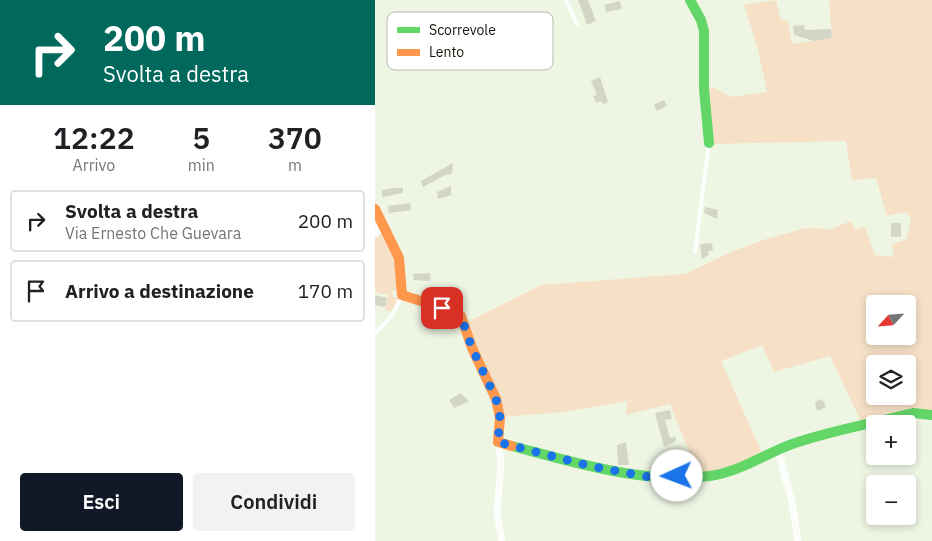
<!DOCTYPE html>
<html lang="it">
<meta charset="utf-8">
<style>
body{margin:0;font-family:"IBM Plex Sans",sans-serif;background:#f2f2f2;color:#202124;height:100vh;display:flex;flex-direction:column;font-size:19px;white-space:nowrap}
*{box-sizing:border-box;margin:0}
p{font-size:16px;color:#757577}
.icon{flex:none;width:28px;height:28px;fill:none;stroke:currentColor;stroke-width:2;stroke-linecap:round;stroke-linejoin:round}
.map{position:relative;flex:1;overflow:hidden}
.sheet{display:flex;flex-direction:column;background:#fff;width:375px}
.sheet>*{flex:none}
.hud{background:#00695c;color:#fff;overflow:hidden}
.needle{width:32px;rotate:244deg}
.controls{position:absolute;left:491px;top:295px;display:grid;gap:10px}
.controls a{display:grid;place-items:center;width:50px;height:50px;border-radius:5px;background:#fff;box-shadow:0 2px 8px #0003;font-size:25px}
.pin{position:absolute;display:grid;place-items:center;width:42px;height:42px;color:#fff;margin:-21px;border-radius:10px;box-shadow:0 2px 8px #0006}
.me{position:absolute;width:55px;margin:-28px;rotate:268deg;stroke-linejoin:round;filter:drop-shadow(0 0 4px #0008)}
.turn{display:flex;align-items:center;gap:18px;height:105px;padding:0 20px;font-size:22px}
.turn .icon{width:65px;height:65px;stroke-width:2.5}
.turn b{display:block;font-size:35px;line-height:42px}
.eta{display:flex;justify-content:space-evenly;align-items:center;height:85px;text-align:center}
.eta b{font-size:30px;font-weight:600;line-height:35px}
.primary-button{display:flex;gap:10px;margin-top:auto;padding:10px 20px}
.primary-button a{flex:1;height:58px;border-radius:5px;background:#111827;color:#fff;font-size:20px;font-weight:600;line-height:58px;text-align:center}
.primary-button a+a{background:#f2f2f2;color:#202124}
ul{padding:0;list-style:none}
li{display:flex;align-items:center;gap:15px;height:62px;margin:0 10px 8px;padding:0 10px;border:2px solid #e0e0e0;border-radius:5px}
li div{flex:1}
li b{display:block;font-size:19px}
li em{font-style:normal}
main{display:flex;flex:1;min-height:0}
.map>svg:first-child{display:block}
.green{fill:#f6e1c7;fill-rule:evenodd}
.building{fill:#d4d5c6}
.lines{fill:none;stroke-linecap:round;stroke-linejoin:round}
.lane{stroke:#fcfefb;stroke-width:4}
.street{stroke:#fcfefb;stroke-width:7}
.fast{stroke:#63d668;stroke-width:10}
.slow{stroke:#ff974d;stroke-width:10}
.route{stroke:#1a73e8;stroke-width:9;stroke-dasharray:0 16.2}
.key{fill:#fff;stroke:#b8bab6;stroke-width:1}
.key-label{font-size:14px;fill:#14190d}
</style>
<main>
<section class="sheet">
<div class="hud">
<div class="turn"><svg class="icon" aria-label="right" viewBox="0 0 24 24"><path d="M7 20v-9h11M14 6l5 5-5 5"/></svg><div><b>200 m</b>Svolta a destra</div></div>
</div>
<div class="eta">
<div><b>12:22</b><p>Arrivo</p></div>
<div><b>5</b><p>min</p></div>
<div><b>370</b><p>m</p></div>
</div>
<ul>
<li><svg class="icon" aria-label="right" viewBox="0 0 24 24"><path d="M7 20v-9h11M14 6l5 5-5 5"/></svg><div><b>Svolta a destra</b><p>Via Ernesto Che Guevara</p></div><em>200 m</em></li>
<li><svg class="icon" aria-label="arrive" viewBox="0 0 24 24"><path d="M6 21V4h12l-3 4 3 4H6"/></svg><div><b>Arrivo a destinazione</b></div><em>170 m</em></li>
</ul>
<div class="primary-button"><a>Esci</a><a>Condividi</a></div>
</section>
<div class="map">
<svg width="557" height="541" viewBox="0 0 557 541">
<rect width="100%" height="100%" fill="#eef5e3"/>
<g class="green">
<path d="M 401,0 L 406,20 L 413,21 L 417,44 L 457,38 L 454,0 L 557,0 L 557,413 L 487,424 L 455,356 L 399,372 L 387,345 L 346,361 L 387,453 L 352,470 L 323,474 L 295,404 L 251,415 L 252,401 L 188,412 L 128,417 L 99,346 L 92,322 L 166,285 L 310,274 L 358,251 L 391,239 L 431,228 L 456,229 L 476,221 L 480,230 L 490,227 L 500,255 L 519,257 L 517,244 L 532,239 L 536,217 L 531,212 L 512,216 L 501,178 L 477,180 L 471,141 L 338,144 L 331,88 L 340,88 L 356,97 L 392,92 L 383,49 L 369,5 ZM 500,304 L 532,304 L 532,336 L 500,336 ZM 500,364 L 532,364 L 532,396 L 500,396 Z"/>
<path d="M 5,234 L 10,235 L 23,259 L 24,290 L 17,291 L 18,297 L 23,298 L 16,312 L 10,310 L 13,295 L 0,292 L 0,238 Z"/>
</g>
<g class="building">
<path d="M 203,0 L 213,0 L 221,21 L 212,25 Z"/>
<path d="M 245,1 L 247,9 L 231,12 L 229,5 Z"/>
<path d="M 429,25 L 430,30 L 456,29 L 457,38 L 439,41 L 419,35 L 418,26 Z"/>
<path d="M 225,77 L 233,102 L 228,104 L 226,101 L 221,103 L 218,96 L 222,95 L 216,81 Z"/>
<path d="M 289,100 L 292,106 L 282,111 L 279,105 Z"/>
<path d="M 78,163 L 77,174 L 70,175 L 48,187 L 46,181 Z"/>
<path d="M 76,186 L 76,195 L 63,199 L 62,192 Z"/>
<path d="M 20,188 L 28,188 L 28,193 L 7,197 L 7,190 Z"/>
<path d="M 35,203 L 36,210 L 14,213 L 13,206 Z"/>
<path d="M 330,207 L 343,210 L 342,219 L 329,213 Z"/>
<rect x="516" y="223" width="10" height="14"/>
<path d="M 337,243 L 338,250 L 333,251 L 334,255 L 327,259 L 325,244 Z"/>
<path d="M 55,273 L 56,281 L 39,280 L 38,274 Z"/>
<path d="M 0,295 L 12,298 L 10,307 L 0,305 Z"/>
<path d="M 86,393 L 94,401 L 79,408 L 74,400 Z"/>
<path d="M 447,399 L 451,407 L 442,411 L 440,402 Z"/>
<path d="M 295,410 L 297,419 L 290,420 L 295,438 L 300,436 L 301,441 L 289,447 L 280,413 Z"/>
<path d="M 251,442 L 254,465 L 243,465 L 242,445 Z"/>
</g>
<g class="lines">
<g class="lane">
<path d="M 191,0 L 202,24"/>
<path d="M 320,252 L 334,143"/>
<path d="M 0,333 C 12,323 21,312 26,297"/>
</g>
<g class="street">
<path d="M 0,234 L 7,223"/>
<path d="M 123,442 L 126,461 L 122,513 L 127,541"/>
<path d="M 403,450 L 417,502 L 423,541"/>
</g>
<g class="fast">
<path d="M 315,0 L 326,20 L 329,31 L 329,89 L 334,143"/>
<path d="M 137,446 C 201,463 267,484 335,476 C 365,472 391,453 420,443 C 458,430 499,423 538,413 L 557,415"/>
</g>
<path class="slow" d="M 0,209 L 24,258 L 27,295 L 83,313 L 86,316 L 97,348 L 121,399 L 125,418 L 123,442 L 137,446"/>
</g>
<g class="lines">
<path class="route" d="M 67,308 L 83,312 L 86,316 L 97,348 L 121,399 L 125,418 L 123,442 L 215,466 L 279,478 L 302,476"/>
</g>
<rect x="12" y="12" width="166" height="58" rx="8" class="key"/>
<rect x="22" y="27" width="23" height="6" fill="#63d668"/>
<rect x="22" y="49" width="23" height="7" fill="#ff974d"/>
<g class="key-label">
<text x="54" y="35">Scorrevole</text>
<text x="54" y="57">Lento</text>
</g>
</svg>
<div class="controls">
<a><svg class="needle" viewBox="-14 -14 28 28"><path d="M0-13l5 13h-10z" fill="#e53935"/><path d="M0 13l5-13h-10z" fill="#757577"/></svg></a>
<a><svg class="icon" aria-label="layers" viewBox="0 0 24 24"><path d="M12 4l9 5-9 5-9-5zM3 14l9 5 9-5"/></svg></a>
<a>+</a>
<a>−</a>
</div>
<div class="pin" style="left:67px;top:308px;background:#d93025"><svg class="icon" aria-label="arrive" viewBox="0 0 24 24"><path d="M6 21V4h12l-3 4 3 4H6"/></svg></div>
<svg class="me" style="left:302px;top:476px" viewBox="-20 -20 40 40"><circle r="19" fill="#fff"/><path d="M0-13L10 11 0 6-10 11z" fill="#1a73e8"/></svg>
</div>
</main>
